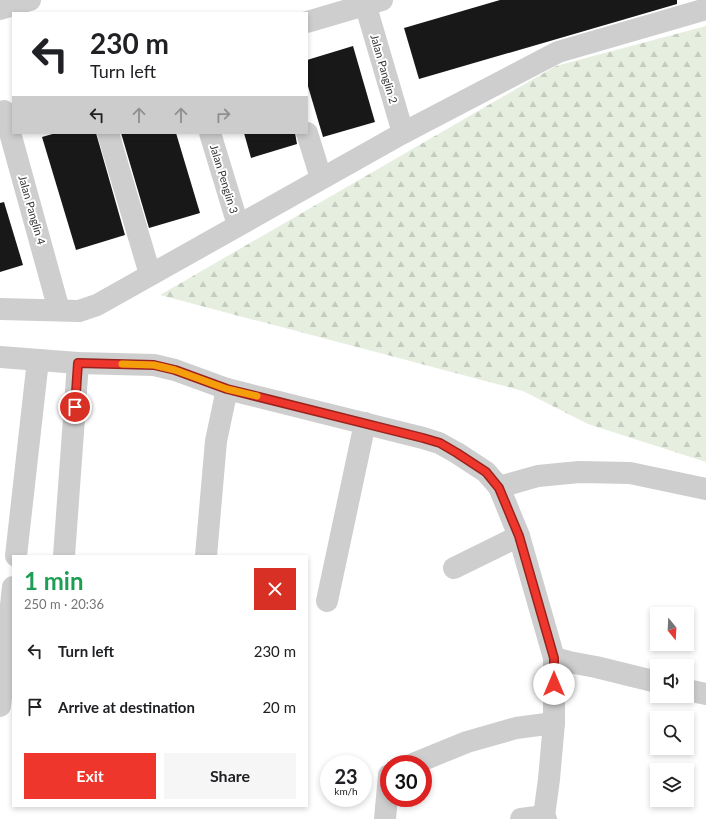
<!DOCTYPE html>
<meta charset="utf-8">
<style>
body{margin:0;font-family:Lato,sans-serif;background:#f6f6f6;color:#202124;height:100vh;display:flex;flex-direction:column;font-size:15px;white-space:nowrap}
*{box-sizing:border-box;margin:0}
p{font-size:13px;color:#757577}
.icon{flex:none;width:22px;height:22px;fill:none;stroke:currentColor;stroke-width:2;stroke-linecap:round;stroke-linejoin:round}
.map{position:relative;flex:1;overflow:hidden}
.side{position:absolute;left:12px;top:555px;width:296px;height:252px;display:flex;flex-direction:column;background:#fff;border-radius:0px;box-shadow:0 2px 6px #0003}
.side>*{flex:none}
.hud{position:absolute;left:12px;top:12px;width:296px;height:122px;border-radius:0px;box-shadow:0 2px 6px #0003;background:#fff;color:#202124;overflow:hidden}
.needle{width:26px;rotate:162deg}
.fabs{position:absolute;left:650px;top:607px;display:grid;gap:8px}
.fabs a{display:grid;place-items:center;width:44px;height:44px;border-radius:0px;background:#fff;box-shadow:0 2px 6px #0003;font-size:20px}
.speed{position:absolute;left:320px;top:755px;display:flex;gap:8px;font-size:20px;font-weight:700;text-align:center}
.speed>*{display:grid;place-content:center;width:52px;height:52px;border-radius:50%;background:#fff;box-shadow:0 2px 6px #0003;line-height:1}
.speed small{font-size:10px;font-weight:400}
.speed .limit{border:6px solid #d22;background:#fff;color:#111}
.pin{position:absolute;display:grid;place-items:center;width:34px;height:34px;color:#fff;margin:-17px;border:2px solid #fff;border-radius:50%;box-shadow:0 1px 4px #0007}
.me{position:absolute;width:44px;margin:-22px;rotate:0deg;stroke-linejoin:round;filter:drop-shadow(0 0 3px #0008)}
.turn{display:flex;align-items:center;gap:14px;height:84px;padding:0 12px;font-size:18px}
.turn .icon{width:52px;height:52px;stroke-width:2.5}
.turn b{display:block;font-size:28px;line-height:34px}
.lanes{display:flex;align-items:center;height:38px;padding:0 12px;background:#0003;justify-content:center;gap:20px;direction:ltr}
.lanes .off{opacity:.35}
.round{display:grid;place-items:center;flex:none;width:42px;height:42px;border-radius:0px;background:#f6f6f6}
.head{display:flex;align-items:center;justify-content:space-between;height:68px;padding:0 12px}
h1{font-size:24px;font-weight:700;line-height:30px;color:#1e9e55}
.primary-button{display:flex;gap:8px;margin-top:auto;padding:8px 12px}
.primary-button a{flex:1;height:46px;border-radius:0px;background:#ef362c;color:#fff;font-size:16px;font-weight:700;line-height:46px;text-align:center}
.primary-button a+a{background:#f6f6f6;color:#202124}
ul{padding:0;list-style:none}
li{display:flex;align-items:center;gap:12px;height:56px;padding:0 12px}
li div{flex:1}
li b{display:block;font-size:15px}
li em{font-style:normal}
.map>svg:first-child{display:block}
.forest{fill:url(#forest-firs)}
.building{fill:#181818}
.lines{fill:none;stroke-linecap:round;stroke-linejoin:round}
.minor{stroke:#cecece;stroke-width:22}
.route-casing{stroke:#9b231d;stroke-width:10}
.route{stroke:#ef362c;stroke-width:7}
.slow{stroke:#f59e0b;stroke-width:7}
.labels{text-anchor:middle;stroke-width:4;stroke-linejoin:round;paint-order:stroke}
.street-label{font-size:11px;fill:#313131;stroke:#fff}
</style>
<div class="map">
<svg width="706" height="819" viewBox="0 0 706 819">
<defs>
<pattern id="forest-firs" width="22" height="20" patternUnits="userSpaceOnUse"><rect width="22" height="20" fill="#e5eedf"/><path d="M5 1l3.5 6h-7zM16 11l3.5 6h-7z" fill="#c5cdc0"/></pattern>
</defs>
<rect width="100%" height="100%" fill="#fff"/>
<path class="forest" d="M 706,26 L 706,462 L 588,424 L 523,391 L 160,295 L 556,66 Z"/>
<g class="building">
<path d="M 500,0 L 677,0 L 677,4 L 419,79 L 404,28 Z"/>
<path d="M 353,46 L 375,122 L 323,137 L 307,83 L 307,60 Z"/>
<path d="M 56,133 L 96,133 L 125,235 L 76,250 L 42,137 Z"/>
<path d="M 121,133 L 176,133 L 200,213 L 149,228 Z"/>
<path d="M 244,133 L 295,133 L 297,144 L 251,158 Z"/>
<path d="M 4,202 L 23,265 L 0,272 L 0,203 Z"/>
</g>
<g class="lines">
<g class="minor">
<path d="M 364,0 L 403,133"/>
<path d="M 0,9 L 30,0"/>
<path d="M 307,22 L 382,0"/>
<path d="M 4,111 L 59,310"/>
<path d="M 108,133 L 150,274"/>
<path d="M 210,133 L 238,225"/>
<path d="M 307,133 L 321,178"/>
<path d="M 0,309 L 79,311 L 97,305 L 403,133 L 558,52 L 706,9"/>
<path d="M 0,357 L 78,363 L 154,365 L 175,370 L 227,389 L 423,438 L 439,443 L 457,453 L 486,472 L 499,487 L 538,476 L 579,472 L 630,473 L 706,489"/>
<path d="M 499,487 L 519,536 L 554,658 L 569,662 L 596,667 L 657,682"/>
<path d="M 16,556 L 38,360"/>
<path d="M 64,556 L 78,363"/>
<path d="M 206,556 L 216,441 L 227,389"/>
<path d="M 454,568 L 519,536"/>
<path d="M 327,601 L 365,423"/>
<path d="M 687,690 L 706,694"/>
<path d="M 0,706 L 13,587"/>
<path d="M 413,764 L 467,742 L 516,728 L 554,723"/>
<path d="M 385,819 L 389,775"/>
<path d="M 521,819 L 544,816"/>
<path d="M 546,819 L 544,816 L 549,779 L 554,723 L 554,658"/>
</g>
</g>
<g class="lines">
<defs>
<path id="route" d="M 75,407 L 78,363 L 154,365 L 175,370 L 227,389 L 423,438 L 440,443 L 457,453 L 486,472 L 499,488 L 519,536 L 550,644 L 554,658 L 554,684"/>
</defs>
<use href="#route" class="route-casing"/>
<use href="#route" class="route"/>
<path class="slow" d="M 122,364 L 154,365 L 175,370 L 227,389 L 257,396"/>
</g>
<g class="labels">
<g class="street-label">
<text transform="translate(384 69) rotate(74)" y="4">Jalan Panglin 2</text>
<text transform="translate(224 179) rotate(73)" y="4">Jalan Penglin 3</text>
<text transform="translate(32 210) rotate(74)" y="4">Jalan Panglin 4</text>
</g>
</g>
</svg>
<div class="fabs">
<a><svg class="needle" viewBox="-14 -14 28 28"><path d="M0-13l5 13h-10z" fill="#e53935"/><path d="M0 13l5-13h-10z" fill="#757577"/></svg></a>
<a><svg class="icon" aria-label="sound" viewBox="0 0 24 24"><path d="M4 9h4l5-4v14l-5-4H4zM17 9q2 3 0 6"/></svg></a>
<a><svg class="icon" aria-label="search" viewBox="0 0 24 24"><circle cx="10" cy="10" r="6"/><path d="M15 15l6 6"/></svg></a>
<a><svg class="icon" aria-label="layers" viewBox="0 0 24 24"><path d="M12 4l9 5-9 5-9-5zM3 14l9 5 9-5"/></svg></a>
</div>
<div class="speed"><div>23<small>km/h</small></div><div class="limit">30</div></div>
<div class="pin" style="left:75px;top:407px;background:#d93025"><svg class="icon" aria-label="arrive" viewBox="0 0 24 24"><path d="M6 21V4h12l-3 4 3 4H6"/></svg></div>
<svg class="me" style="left:554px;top:684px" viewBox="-20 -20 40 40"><circle r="19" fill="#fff"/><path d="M0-13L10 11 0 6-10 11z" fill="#ef362c"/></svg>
<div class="hud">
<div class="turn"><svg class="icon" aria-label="left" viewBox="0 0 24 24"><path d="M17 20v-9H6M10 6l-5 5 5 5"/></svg><div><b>230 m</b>Turn left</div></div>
<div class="lanes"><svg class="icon" aria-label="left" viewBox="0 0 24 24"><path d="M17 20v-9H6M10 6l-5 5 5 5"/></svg><svg class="icon off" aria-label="ahead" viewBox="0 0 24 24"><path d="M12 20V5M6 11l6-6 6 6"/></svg><svg class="icon off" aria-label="ahead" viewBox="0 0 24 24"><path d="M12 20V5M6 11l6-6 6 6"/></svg><svg class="icon off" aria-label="right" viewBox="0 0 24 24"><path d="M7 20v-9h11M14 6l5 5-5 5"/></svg></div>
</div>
<section class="side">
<div class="head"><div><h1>1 min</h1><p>250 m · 20:36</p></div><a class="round" style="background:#d93025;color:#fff"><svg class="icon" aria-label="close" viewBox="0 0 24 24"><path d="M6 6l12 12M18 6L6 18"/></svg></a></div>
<ul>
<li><svg class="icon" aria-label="left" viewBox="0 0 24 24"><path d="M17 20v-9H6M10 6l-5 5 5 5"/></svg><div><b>Turn left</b></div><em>230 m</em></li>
<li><svg class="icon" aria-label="arrive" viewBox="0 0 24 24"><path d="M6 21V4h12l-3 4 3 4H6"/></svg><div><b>Arrive at destination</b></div><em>20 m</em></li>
</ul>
<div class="primary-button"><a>Exit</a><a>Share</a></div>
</section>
</div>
